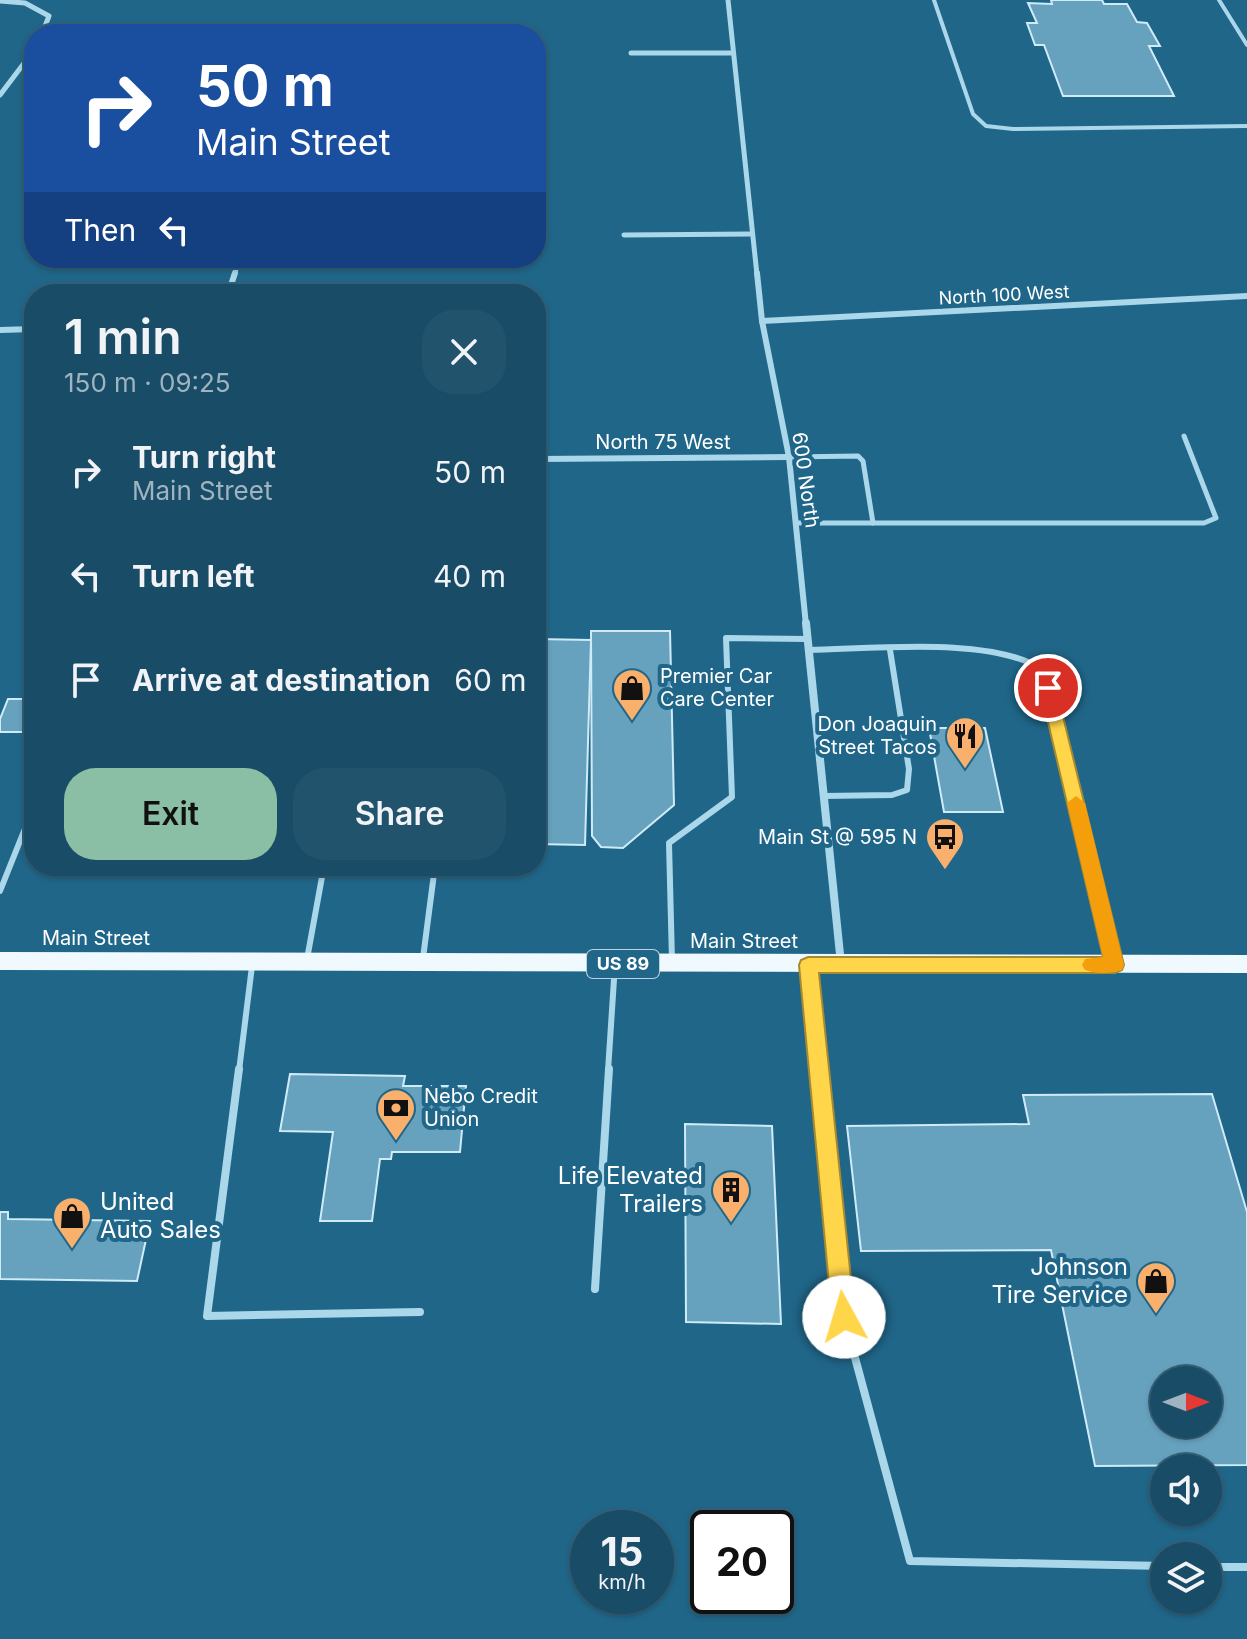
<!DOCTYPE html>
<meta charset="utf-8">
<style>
body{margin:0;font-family:Inter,sans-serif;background:#21536d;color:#f1f3f6;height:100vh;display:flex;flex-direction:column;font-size:30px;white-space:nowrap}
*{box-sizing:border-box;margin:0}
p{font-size:26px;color:#9fb4c0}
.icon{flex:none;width:44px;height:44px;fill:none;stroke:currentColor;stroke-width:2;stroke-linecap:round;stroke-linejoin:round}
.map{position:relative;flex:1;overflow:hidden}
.sheet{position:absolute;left:24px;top:284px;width:522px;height:592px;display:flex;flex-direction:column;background:#184c67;border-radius:32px;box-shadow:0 2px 6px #0004,0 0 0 2px #36637b}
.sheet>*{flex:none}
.banner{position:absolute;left:24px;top:24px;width:522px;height:244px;border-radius:32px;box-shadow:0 2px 6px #0004,0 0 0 2px #36637b;background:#1a4fa0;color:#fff;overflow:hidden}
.needle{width:52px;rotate:90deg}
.tools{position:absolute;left:1150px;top:1366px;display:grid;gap:16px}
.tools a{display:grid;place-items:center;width:72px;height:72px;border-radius:50%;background:#184c67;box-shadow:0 2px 6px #0004,0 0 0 2px #36637b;font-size:40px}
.speed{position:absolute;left:570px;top:1510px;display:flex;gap:16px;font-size:40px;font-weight:700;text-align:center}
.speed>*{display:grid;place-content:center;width:104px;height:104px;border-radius:50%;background:#184c67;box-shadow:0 2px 6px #0004,0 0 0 2px #36637b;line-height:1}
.speed small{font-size:20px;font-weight:400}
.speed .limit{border:4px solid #111;border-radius:12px;background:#fff;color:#111}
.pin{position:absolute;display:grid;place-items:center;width:68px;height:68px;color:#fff;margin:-34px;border:4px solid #fff;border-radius:50%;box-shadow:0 2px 8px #0007}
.me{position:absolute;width:88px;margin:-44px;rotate:354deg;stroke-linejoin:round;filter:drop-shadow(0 0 6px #0008)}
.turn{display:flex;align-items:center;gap:28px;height:168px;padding:0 40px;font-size:36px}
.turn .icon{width:104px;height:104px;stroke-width:2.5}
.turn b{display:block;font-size:56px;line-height:68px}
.then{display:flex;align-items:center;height:76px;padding:0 40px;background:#0003;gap:16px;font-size:30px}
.round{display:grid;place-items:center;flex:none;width:84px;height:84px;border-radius:32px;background:#21536d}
.summary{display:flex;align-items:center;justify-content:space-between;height:136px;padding:0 40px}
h1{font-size:48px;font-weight:600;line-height:60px}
.action{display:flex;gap:16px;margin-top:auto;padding:16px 40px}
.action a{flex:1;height:92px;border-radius:32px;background:#8abfa5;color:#111;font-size:32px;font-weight:600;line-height:92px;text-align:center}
.action a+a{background:#21536d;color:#f1f3f6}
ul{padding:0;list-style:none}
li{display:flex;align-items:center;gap:24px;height:104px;padding:0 40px}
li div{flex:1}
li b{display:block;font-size:30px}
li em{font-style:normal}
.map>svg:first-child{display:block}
.building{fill:#66a1be;stroke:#d0ebf8;stroke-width:2;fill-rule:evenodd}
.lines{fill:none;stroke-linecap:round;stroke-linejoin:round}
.lane-far3{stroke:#abd7eb;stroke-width:4}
.lane-far2{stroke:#abd7eb;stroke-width:5}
.lane-far1{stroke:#abd7eb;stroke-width:6}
.lane{stroke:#abd7eb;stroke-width:8}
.street-far2{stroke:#abd7eb;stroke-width:5}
.street-far1{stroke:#abd7eb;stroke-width:6}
.street{stroke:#abd7eb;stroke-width:8}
.primary{fill:#f0f9fe;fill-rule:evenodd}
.route{fill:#ffd54a;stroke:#a68a30;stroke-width:2}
.slow{fill:#f59e0b}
.labels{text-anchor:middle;stroke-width:8;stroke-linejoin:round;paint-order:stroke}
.far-street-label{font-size:18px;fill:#fff;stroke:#206689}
.shield{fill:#206689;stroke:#bcd1dc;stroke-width:2}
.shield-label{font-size:18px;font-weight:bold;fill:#fff}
.street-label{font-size:20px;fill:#fff;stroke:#206689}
.poi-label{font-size:20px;fill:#fff;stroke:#206689;text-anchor:start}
.near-poi-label{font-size:24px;fill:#fff;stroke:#206689;text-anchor:end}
</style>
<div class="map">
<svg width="1247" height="1639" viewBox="0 0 1247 1639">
<rect width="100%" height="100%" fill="#206689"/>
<g class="building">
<path d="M 1051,0 L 1102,0 L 1104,4 L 1127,4 L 1137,22 L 1147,23 L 1160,46 L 1149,46 L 1174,96 L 1063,96 L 1044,45 L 1035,45 L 1027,23 L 1037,23 L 1028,3 L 1052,4 Z"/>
<path d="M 591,631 L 670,631 L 674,805 L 623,848 L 601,847 L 592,836 Z"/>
<path d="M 536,639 L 591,640 L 585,845 L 536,844 Z"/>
<path d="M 8,699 L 34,699 L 34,732 L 0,732 L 0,719 Z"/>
<path d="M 929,728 L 985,728 L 1003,812 L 944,812 Z"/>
<path d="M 290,1074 L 405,1076 L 403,1086 L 466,1086 L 460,1152 L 392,1152 L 391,1159 L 380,1159 L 372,1221 L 320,1221 L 333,1132 L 280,1131 Z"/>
<path d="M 1212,1094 L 1247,1212 L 1247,1465 L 1095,1466 L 1051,1250 L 861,1251 L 847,1126 L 1029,1124 L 1023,1095 ZM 1164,1380 L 1208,1380 L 1208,1424 L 1164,1424 Z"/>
<path d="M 685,1124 L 772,1126 L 781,1324 L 686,1322 Z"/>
<path d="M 0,1212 L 8,1212 L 8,1219 L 150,1221 L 137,1281 L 0,1279 Z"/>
</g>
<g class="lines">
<g class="lane-far3">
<path d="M 934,0 L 973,114 L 986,126 L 1013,129 L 1247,126"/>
<path d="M 1219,0 L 1247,45"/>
</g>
<g class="lane-far2">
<path d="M 789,457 L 858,456 L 863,461 L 873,523"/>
<path d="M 796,523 L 1204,523 L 1216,518 L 1184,436"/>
</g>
<g class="lane-far1">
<path d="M 809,650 C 873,649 989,636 1042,669 L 1114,961"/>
<path d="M 824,796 L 892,795 L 907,790 L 909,769 L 890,650"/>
<path d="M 0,891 L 34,806"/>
<path d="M 423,958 L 435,866"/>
<path d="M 307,959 L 324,866"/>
<path d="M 672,961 L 669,843 L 732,797 L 726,638 L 808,639"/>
<path d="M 808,965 L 819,1071"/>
<path d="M 239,1071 L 252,966"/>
<path d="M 608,1071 L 615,964"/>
</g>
<g class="lane">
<path d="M 239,1069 L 207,1316 L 420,1312"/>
<path d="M 819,1069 L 844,1317 L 910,1561 L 1164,1566"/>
<path d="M 595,1289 L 609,1069"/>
<path d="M 1208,1567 L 1247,1567"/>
</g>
<g class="street-far2">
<path d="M 728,0 L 757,275"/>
<path d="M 0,1 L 25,3 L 49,16 L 42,34"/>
<path d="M 631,53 L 733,53"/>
<path d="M 0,95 L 34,50"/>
<path d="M 624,235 L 752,234"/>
<path d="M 234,275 L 240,258"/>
</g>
<g class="street-far1">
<path d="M 757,273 L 762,321 L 789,457 L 806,625"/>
<path d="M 228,294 L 235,273"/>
<path d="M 762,321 L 1247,296"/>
<path d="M 0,330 L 34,329"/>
<path d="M 536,459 L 789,457"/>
</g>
<path class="street" d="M 806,623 L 841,964"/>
<path class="primary" d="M 0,952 L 1247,955 L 1247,973 L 0,970 Z"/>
</g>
<path class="route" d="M 1048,682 L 1056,688 L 1124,965 L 1122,970 L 1115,973 L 819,973 L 855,1317 L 852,1325 L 844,1329 L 835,1325 L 832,1317 L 799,965 L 801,960 L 808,957 L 1103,957 L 1040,688 Z"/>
<path class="slow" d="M 1076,796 L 1085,803 L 1124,965 L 1122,970 C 1110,974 1096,974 1085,970 L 1082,965 L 1085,959 L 1103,957 L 1067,803 Z"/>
<defs>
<symbol id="shop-pin" viewBox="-11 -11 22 30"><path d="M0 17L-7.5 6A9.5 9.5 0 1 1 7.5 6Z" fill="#f8b06c" stroke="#206689"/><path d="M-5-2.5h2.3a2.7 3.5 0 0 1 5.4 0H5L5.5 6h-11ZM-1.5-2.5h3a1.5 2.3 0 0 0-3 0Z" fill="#111"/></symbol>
<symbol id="restaurant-pin" viewBox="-11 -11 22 30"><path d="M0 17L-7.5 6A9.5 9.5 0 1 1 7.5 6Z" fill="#f8b06c" stroke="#206689"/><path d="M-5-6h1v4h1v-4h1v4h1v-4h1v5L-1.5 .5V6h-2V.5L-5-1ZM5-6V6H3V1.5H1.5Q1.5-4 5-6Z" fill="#111"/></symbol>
<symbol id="bus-pin" viewBox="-11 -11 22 30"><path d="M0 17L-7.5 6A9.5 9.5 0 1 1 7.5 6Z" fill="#f8b06c" stroke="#206689"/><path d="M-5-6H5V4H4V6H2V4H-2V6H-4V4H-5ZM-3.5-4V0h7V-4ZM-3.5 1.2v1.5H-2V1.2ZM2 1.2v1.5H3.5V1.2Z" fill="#111"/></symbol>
<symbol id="bank-pin" viewBox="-11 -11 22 30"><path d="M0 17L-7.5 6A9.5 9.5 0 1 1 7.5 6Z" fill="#f8b06c" stroke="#206689"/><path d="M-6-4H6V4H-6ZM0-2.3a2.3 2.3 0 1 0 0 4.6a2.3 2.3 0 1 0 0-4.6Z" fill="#111"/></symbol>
<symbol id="building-pin" viewBox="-11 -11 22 30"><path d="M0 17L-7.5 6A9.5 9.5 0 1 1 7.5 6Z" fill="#f8b06c" stroke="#206689"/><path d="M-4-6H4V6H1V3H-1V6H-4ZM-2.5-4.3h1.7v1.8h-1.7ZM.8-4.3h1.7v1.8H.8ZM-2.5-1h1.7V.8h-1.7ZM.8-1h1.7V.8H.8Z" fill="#111"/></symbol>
</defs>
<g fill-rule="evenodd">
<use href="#shop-pin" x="610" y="666" width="44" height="60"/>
<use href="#restaurant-pin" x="943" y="714" width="44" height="60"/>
<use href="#bus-pin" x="923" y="815" width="44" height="60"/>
<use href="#bank-pin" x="374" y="1086" width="44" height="60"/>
<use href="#building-pin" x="709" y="1168" width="44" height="60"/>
<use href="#shop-pin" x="50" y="1194" width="44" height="60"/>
<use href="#shop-pin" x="1134" y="1259" width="44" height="60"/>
</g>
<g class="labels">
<g class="far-street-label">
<text transform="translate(1004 295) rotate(-3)" y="6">North 100 West</text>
</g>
<rect class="shield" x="587" y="950" width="72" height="28" rx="6"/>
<g class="shield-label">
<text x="623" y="970">US 89</text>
</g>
<g class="street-label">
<text x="663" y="449">North 75 West</text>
<text transform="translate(806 480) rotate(82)" y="7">600 North</text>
<text x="96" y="945">Main Street</text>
<text x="744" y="948">Main Street</text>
</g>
<g class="poi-label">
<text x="660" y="683">Premier Car<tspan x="660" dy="23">Care Center</tspan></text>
<text x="937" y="731" text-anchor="end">Don Joaquin<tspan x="937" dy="23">Street Tacos</tspan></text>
<text x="917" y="844" text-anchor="end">Main St @ 595 N</text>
<text x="424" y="1103">Nebo Credit<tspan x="424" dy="23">Union</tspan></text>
</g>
<g class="near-poi-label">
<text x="703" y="1184">Life Elevated<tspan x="703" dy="28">Trailers</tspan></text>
<text x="100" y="1210" text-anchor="start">United<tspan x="100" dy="28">Auto Sales</tspan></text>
<text x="1128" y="1275">Johnson<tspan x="1128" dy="28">Tire Service</tspan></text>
</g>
</g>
</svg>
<div class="tools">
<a><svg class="needle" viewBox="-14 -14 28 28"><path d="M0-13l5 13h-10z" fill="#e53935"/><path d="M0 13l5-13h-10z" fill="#9fb4c0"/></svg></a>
<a><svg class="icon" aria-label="sound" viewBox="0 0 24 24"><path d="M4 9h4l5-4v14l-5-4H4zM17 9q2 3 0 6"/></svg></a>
<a><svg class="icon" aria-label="layers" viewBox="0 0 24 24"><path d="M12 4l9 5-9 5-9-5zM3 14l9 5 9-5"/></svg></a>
</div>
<div class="speed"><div>15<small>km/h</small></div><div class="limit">20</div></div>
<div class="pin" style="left:1048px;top:688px;background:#d93025"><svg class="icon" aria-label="arrive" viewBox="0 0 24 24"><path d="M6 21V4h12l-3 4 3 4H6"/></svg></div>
<svg class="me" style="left:844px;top:1317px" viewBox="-20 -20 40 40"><circle r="19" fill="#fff"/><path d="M0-13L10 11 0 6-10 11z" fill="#ffd54a"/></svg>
<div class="banner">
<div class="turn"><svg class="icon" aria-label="right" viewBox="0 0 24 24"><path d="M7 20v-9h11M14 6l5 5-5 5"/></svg><div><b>50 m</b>Main Street</div></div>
<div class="then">Then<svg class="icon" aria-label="left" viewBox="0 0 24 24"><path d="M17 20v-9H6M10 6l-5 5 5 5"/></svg></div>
</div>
<section class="sheet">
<div class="summary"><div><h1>1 min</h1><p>150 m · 09:25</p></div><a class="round"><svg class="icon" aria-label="close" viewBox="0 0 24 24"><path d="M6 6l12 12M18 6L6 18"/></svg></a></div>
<ul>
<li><svg class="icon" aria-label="right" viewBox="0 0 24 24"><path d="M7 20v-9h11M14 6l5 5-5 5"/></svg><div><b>Turn right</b><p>Main Street</p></div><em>50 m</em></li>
<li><svg class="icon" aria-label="left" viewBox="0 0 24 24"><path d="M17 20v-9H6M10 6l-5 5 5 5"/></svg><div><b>Turn left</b></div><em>40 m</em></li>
<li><svg class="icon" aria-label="arrive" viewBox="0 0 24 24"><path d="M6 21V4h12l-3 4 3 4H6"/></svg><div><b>Arrive at destination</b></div><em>60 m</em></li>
</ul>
<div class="action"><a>Exit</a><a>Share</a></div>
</section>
</div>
